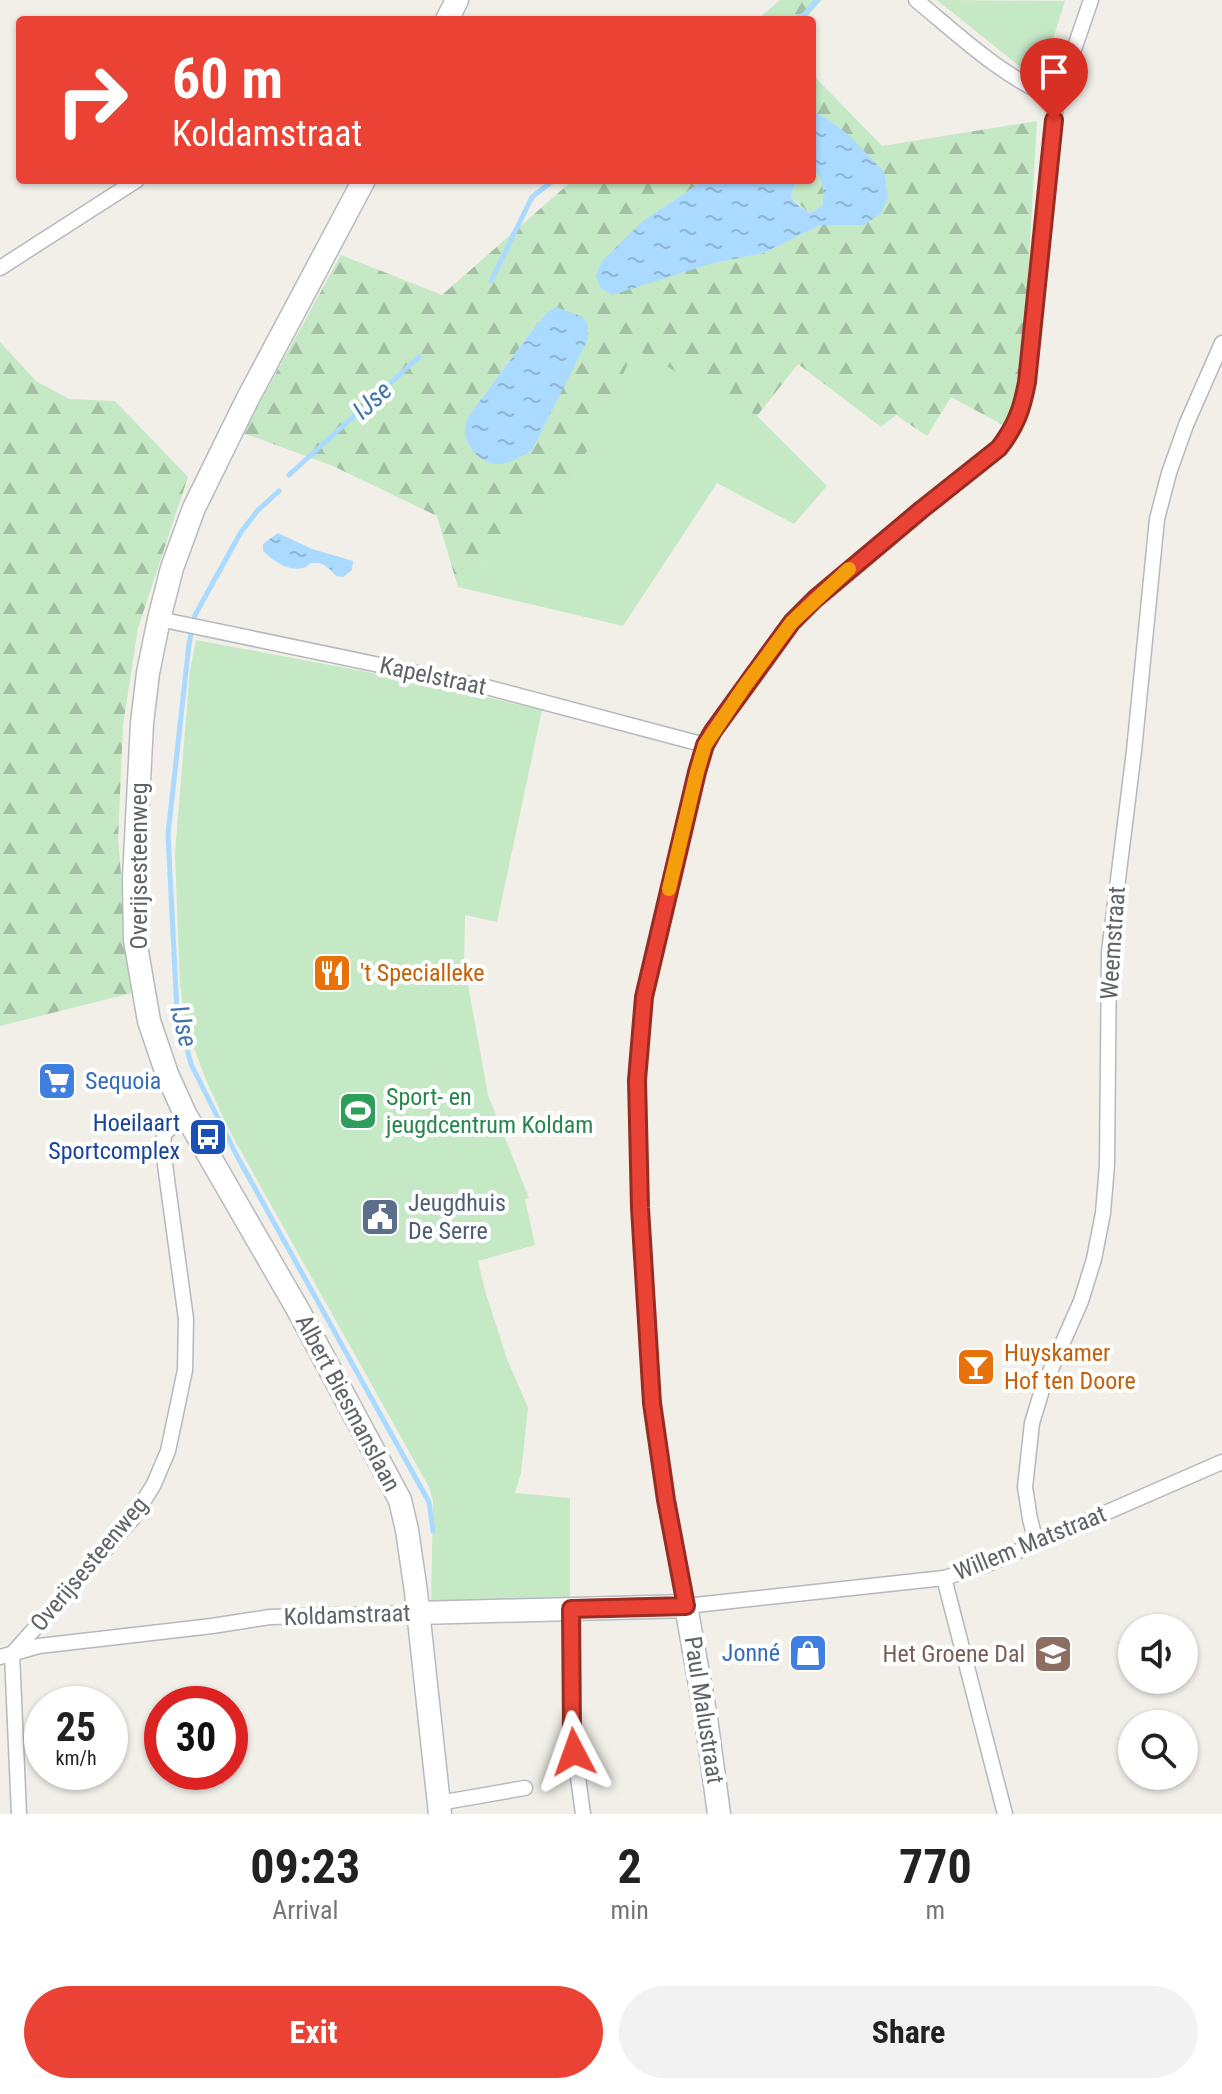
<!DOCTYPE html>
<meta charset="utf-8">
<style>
body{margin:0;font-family:"Roboto Condensed",sans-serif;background:#f2f2f2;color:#222;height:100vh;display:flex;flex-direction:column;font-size:30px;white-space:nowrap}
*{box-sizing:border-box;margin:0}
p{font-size:26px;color:#767676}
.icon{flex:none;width:44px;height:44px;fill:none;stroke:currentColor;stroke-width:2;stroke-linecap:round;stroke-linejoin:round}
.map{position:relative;height:1814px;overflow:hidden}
.sheet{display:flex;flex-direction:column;background:#fff;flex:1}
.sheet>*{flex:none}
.guide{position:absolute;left:16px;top:16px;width:800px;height:168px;border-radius:8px;box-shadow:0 2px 6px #0004;background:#ea4335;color:#fff;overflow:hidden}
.buttons{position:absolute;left:1118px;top:1614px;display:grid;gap:16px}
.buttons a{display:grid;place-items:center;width:80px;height:80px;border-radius:50%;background:#fff;box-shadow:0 2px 6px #0004;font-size:40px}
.speed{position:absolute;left:24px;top:1686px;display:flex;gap:16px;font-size:40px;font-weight:700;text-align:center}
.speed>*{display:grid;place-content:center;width:104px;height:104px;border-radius:50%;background:#fff;box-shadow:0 2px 6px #0004;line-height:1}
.speed small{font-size:20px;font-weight:400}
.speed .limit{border:12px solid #d22;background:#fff;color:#111}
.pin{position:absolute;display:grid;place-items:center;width:68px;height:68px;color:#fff;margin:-82px -34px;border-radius:50% 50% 50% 0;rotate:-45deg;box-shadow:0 0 8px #0007}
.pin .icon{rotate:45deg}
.me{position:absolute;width:88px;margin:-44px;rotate:356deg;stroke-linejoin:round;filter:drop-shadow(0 0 6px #0008)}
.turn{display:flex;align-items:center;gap:28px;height:168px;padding:0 24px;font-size:36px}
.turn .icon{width:104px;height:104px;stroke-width:2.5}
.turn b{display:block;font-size:56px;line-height:68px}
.eta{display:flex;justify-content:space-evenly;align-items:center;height:136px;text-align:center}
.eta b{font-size:48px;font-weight:700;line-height:56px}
.button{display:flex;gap:16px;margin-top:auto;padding:16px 24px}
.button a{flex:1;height:92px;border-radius:48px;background:#ea4335;color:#fff;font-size:32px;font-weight:700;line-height:92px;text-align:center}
.button a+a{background:#f2f2f2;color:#222}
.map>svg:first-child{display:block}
.green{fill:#c5e8c5}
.forest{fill:url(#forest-firs);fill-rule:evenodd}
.water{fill:url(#water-ripples)}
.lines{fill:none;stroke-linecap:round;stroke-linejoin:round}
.stream{stroke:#aadaff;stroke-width:5}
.street-casing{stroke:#b5b8bc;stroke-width:17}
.secondary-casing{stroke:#b6babf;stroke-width:25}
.street{stroke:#fff;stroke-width:14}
.secondary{stroke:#fff;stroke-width:22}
.route-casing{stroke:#982c22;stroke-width:20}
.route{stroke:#ea4335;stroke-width:14}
.slow{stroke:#f59e0b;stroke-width:14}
.labels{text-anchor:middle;stroke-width:8;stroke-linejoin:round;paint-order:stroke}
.street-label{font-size:24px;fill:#5f6368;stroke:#fff}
.food-label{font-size:24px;fill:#c56008;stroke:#fff;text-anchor:start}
.shop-label{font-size:24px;fill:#366cbe;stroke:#fff;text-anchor:start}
.leisure-label{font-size:24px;fill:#27864d;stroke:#fff;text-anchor:start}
.transit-label{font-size:24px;fill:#164399;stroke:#fff;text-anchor:end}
.service-label{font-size:24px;fill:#4e5e75;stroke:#fff;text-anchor:start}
.education-label{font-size:24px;fill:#785e54;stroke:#fff;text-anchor:end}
.water-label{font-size:26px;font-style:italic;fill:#4174aa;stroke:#fff}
</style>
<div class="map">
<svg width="1222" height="1814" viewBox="0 0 1222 1814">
<defs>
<pattern id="forest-firs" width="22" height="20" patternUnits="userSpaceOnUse" patternTransform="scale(2)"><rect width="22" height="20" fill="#c5e8c5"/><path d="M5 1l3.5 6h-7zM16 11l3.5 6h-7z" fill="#a3c0a4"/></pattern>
<pattern id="water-ripples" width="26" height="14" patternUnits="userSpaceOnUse" patternTransform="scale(2)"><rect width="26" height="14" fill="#aadaff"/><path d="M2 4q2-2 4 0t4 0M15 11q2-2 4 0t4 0" fill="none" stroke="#8eb4d2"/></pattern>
</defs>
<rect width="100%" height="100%" fill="#f1efe8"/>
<g class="green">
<path d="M 937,0 L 1065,1 L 1047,58 L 1061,64 L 1055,77 L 1038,81 Z"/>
<path d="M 635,348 L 757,416 L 827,486 L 794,524 L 717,483 L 623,626 L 458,587 L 569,488 Z"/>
<path d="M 196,640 L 421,682 L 542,710 L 497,922 L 465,915 L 464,963 L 488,1095 L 529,1198 L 525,1199 L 535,1245 L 478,1261 L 486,1294 L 507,1359 L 528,1408 L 521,1473 L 515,1493 L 570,1498 L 570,1602 L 490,1600 L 431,1605 L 433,1501 L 429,1487 L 228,1128 L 206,1080 L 186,1026 L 180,985 L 175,853 L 190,670 Z"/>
</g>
<g class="forest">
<path d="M 780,0 L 822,0 L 804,20 L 757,20 Z"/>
<path d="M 812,74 L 882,146 L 1037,121 L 1022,381 L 1003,425 L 951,397 L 927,436 L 896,415 L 881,427 L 798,364 L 757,416 L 635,349 L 569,488 L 458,587 L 437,516 L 333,466 L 243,433 L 341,255 L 442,295 L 573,180 L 705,180 L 644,220 L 710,264 L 764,253 L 820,225 L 864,225 L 814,112 L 812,113 ZM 547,313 L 588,339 L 563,387 L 467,418 L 531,332 Z"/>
<path d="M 813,167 C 823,178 825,191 822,206 L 809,213 L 791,197 L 796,180 L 812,180 Z"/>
<path d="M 0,342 L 36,381 L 69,399 L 115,401 L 188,477 L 138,628 L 123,725 L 118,840 L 132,993 L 0,1026 Z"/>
</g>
<g class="water">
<path d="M 814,112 L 826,118 L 849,135 L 884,172 L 888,198 L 880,214 L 864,225 L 820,225 L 764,253 L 710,264 L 612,295 L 601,288 L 596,276 L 601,262 L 644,220 L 705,180 L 796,180 L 791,197 L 798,205 L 809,213 L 822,206 C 825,192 823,176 812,168 L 812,113 Z"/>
<path d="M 556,307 L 583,317 L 588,325 L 588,339 L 532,450 C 522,456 512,462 501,464 C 484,466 465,448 465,431 C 465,430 467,419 467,418 L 531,332 L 547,313 Z"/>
<path d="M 278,533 L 312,549 L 353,561 L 352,570 L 343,577 L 336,576 C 331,570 324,562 315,563 C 306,563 311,566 303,568 C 288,572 272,560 263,551 L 263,544 Z"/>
</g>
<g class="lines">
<g class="stream">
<path d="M 792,20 L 805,14 L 817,0"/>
<path d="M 491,281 L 532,197 L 554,180"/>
<path d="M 289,475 L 419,357"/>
<path d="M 279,491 L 258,510 L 241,532 L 195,615 L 189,644 L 168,834 L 177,1012 L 191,1064 L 237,1156 L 429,1502 L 433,1531"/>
</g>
<defs>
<g id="street">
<path d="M 916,0 C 961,37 1003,78 1057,99"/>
<path d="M 1091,0 L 1057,99 L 1054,120 L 1027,382 L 1021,412 L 1010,434 L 999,448 L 838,578 L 792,622 L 713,731 L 705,745 L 697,772 L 644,997 L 637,1080 L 640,1208 L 652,1403 L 669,1521 L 686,1606 L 944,1578 L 986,1565 L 1222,1462"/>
<path d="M 0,268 L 137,180"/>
<path d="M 159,619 L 490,688 L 705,745"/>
<path d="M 1036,1542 L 1030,1519 L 1025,1487 L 1032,1423 L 1042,1390 L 1081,1301 L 1094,1259 L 1103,1213 L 1107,1165 L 1109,952 L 1134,751 L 1157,519 L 1169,473 L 1186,425 L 1222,343"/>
<path d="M 944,1578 L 1005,1814"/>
<path d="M 571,1609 L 572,1733 L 583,1814"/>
<path d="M 0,1657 L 39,1646 L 212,1626 L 270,1617 L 418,1613"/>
<path d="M 439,1803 L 525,1788"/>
<path d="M 19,1814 L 12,1654 L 134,1517 L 154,1484 L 168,1451 L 185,1370 L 186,1319 L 163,1150 L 164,1134 L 185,1114"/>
</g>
<g id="secondary">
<path d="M 447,20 L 457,0"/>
<path d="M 364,180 L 247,400 L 194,508 L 172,568 L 159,619 L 148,673 L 142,723 L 134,879 L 135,940 L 149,1021 L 167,1074 L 185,1114 L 297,1308 L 400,1500 L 407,1530 L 416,1592 L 440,1814"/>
<path d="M 418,1613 L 686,1606 L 706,1718 L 719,1814"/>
</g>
</defs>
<use href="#street" class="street-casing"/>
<use href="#secondary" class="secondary-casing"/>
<use href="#street" class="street"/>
<use href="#secondary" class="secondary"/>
</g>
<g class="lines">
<defs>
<path id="route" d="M 574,1752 L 572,1733 L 571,1609 L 686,1606 L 666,1500 L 652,1403 L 640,1208 L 637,1080 L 644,997 L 697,772 L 705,745 L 713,731 L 792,622 L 815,599 L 921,510 L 999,448 C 1016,426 1022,409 1027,382 L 1054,120"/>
</defs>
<use href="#route" class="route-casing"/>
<use href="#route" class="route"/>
<path class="slow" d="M 669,889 L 697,772 L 705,745 L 744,687 L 792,622 L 849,569"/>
</g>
<defs>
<symbol id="restaurant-square" viewBox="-11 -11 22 22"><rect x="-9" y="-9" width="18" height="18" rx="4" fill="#e8710a" stroke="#fff"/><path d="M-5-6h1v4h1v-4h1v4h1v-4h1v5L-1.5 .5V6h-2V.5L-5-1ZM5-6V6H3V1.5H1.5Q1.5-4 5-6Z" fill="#fff"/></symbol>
<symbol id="supermarket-square" viewBox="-11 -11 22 22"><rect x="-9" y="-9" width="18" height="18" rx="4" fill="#3f7fe0" stroke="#fff"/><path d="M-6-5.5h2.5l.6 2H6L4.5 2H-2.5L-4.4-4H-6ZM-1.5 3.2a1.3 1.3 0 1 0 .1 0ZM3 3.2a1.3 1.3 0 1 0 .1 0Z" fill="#fff"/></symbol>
<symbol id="stadium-square" viewBox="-11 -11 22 22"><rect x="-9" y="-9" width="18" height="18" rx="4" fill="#2e9e5b" stroke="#fff"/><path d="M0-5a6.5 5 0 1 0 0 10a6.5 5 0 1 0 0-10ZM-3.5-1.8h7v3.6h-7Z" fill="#fff"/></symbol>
<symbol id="bus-square" viewBox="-11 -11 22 22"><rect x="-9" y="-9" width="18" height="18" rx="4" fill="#1a4fb4" stroke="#fff"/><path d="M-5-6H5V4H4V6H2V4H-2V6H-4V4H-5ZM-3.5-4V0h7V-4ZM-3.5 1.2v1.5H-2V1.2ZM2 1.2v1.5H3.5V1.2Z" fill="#fff"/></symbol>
<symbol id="civic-square" viewBox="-11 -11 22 22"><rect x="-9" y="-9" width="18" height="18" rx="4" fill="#5c6f8a" stroke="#fff"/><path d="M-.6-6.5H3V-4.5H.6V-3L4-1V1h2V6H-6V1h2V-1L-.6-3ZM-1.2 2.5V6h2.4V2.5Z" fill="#fff"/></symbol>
<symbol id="bar-square" viewBox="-11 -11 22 22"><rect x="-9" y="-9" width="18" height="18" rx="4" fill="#e8710a" stroke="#fff"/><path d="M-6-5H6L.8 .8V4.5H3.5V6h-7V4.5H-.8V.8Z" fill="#fff"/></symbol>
<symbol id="shop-square" viewBox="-11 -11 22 22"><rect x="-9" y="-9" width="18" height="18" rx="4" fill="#3f7fe0" stroke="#fff"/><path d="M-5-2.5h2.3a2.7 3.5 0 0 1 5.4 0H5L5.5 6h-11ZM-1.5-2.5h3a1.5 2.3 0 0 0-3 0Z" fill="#fff"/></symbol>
<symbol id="school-square" viewBox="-11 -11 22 22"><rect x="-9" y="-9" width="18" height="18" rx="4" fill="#8d6e63" stroke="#fff"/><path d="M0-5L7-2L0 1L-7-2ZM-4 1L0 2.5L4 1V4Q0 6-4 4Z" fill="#fff"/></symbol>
</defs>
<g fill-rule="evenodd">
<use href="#restaurant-square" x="310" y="951" width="44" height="44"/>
<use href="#supermarket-square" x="35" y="1059" width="44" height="44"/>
<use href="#stadium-square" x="336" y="1089" width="44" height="44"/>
<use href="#bus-square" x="186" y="1115" width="44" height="44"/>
<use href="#civic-square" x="358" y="1195" width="44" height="44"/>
<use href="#bar-square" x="954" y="1345" width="44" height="44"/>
<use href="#shop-square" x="786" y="1631" width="44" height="44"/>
<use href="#school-square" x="1031" y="1632" width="44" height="44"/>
</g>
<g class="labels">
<g class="street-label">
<text transform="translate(433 676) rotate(12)" y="8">Kapelstraat</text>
<text transform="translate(139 866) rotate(-90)" y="8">Overijsesteenweg</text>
<text transform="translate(1113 943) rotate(-86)" y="8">Weemstraat</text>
<text transform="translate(348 1403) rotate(62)" y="8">Albert Biesmanslaan</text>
<text transform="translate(1030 1543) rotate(-22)" y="8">Willem Matstraat</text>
<text transform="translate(89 1564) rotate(-50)" y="8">Overijsesteenweg</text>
<text transform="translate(347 1615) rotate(-2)" y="8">Koldamstraat</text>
<text transform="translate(704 1710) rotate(81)" y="8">Paul Malustraat</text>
</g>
<g class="food-label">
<text x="360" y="981">'t Specialleke</text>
<text x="1004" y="1361">Huyskamer<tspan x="1004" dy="28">Hof ten Doore</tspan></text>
</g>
<g class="shop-label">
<text x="85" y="1089">Sequoia</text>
<text x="780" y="1661" text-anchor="end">Jonné</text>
</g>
<g class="leisure-label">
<text x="386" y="1105">Sport- en<tspan x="386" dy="28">jeugdcentrum Koldam</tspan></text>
</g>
<g class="transit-label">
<text x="180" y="1131">Hoeilaart<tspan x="180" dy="28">Sportcomplex</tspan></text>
</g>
<g class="service-label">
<text x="408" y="1211">Jeugdhuis<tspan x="408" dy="28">De Serre</tspan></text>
</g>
<g class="education-label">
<text x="1025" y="1662">Het Groene Dal</text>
</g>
<g class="water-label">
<text transform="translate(372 400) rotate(-42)" y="9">IJse</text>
<text transform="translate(184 1026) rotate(76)" y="9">IJse</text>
</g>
</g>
</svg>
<div class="buttons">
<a><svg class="icon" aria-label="sound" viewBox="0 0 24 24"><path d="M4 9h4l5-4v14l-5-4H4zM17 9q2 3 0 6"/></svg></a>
<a><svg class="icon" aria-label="search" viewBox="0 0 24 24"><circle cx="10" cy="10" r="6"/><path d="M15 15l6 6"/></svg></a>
</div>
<div class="speed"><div>25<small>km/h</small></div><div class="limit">30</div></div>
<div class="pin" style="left:1054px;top:120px;background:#d93025"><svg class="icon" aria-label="arrive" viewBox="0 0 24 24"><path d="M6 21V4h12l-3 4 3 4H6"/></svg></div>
<svg class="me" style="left:574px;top:1752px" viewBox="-20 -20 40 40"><path d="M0-17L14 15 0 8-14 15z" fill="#ea4335" stroke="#fff" stroke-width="4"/></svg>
<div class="guide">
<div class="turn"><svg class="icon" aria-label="right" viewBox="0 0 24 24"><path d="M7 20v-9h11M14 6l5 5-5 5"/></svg><div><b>60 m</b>Koldamstraat</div></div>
</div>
</div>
<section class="sheet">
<div class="eta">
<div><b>09:23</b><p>Arrival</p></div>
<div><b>2</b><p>min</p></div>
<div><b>770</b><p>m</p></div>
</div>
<div class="button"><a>Exit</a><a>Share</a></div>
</section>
